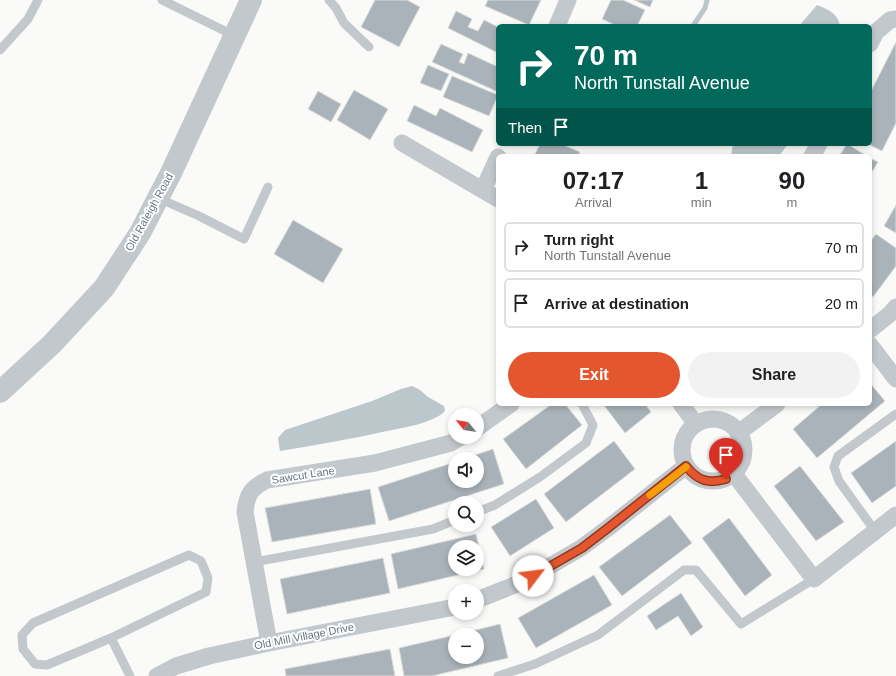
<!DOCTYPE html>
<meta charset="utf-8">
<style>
body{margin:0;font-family:Arial,sans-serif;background:#f2f2f2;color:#202124;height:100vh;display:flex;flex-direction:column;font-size:15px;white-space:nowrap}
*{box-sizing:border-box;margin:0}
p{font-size:13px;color:#757577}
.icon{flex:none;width:22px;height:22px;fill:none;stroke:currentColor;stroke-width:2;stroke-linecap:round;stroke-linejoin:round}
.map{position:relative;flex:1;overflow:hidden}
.drawer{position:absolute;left:496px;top:154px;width:376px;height:252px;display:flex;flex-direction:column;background:#fff;border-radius:6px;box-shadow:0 2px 6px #0003}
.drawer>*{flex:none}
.banner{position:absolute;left:496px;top:24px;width:376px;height:122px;border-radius:6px;box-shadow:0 2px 6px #0003;background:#00695c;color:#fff;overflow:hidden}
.needle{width:26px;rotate:300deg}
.controls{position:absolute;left:448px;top:408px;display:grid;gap:8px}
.controls a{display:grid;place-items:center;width:36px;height:36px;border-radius:50%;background:#fff;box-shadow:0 2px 6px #0003;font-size:20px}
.pin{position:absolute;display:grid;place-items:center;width:34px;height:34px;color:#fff;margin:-41px -17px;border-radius:50% 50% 50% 0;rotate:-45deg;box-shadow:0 0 4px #0007}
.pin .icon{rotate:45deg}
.me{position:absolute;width:44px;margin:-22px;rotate:60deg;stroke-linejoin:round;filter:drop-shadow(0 0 3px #0008)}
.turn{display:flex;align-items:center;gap:14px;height:84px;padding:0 12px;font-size:18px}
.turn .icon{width:52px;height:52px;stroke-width:2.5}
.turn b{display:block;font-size:28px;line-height:34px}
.then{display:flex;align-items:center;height:38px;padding:0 12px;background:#0003;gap:8px;font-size:15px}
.eta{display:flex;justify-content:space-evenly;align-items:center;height:68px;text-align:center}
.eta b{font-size:24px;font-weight:700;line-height:28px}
.primary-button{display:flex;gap:8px;margin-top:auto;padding:8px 12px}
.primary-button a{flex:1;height:46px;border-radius:24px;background:#e4572e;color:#fff;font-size:16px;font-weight:700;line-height:46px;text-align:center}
.primary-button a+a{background:#f2f2f2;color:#202124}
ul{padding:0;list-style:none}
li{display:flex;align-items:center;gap:12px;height:50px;margin:0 8px 6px;padding:0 4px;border:2px solid #e0e0e0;border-radius:6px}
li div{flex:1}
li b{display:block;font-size:15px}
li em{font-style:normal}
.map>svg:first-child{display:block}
.water{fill:#bbc7cb}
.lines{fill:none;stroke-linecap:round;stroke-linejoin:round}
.stream{stroke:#bbc7cb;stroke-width:5}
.building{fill:#aab3b9;stroke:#dcdcda;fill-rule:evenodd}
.service{stroke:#c3c8cc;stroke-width:9}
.minor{stroke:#c3c8cc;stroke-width:17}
.tertiary{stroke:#c3c8cc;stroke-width:22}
.route-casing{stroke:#94391e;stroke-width:10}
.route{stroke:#e4572e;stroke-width:7}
.slow{stroke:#f59e0b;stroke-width:7}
.labels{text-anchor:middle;stroke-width:4;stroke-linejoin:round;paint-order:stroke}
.street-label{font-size:11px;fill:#657683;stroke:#fff}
</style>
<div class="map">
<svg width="896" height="676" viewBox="0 0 896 676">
<rect width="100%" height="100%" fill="#fafaf8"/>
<g class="water">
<path d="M 817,5 C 827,9 838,13 840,26 L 799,26 Z"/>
<path d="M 733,144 L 788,144 L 779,156 L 731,156 Z"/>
<path d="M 412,386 L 420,390 L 428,397 L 444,406 L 445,411 C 434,423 402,428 387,431 C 351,439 316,445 280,451 L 278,438 L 285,430 L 372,401 L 401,389 Z"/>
</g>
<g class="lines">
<path class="stream" d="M 693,26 L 705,8 L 707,0"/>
</g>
<g class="building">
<path d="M 375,0 L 407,0 L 420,7 L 399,47 L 361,27 Z"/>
<path d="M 488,0 L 541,0 L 529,25 L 485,6 Z"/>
<path d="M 611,0 L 623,0 L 645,10 L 637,26 L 617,26 L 602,19 Z"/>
<path d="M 634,0 L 653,0 L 650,7 Z"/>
<path d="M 456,11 L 472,19 L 468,27 L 478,31 L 484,20 L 498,27 L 498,53 L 448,28 Z"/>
<path d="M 896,42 L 896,123 L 882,151 L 868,144 L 870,144 L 870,93 Z"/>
<path d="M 441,44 L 463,54 L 459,62 L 464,64 L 468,53 L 498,67 L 498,92 L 432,62 Z"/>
<path d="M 428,65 L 449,74 L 441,91 L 420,83 Z"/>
<path d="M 452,76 L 498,95 L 489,116 L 443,97 Z"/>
<path d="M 354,90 L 388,109 L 370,140 L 337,120 Z"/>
<path d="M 318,91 L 341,104 L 331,122 L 308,109 Z"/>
<path d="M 414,105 L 436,116 L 440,108 L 483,130 L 472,152 L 407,121 Z"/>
<path d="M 540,144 L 561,144 L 580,152 L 578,156 L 534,156 Z"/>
<path d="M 847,144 L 867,156 L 839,156 Z"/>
<path d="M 870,158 L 878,162 L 870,175 Z"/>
<path d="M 896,205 L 896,233 L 884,226 Z"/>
<path d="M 293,220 L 343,249 L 323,283 L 274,254 Z"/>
<path d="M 876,234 L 896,248 L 896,266 L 873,297 L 870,295 L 870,242 Z"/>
<path d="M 870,383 L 885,401 L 817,458 L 793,429 L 822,404 L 870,404 Z"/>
<path d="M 552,404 L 565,404 L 582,425 L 526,469 L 503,439 Z"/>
<path d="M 603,404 L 645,404 L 651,412 L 625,433 Z"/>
<path d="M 614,441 L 635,469 L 566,522 L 544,494 Z"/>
<path d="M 896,441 L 896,486 L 872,503 L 851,473 Z"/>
<path d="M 493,449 L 504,484 L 389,521 L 378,487 L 455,462 L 455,481 L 477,481 L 477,459 L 463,459 Z"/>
<path d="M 800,466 L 844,522 L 816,541 L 774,486 Z"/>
<path d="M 370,489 L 376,524 L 272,542 L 265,508 Z"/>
<path d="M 536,499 L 554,528 L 510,556 L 491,527 Z"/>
<path d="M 670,515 L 692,543 L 622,596 L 599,567 Z"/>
<path d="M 729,518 L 772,575 L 745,596 L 702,538 Z"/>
<path d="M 476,534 L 484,569 L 398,589 L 391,554 ZM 455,547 L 477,547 L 477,569 L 455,569 Z"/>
<path d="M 383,558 L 390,593 L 287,614 L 280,579 Z"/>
<path d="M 594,575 L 612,605 L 536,648 L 518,618 Z"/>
<path d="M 681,593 L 703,627 L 691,636 L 678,616 L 656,630 L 647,616 Z"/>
<path d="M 500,624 L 508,658 L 432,676 L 404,676 L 399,648 L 455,635 L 455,657 L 477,657 L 477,635 L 455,635 Z"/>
<path d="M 390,649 L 395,676 L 286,676 L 285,669 Z"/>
</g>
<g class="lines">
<g class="service">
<path d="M 162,0 L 235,36"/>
<path d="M 329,0 L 336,8 L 344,23 L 369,47"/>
<path d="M 0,50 L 28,19 L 38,0"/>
<path d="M 158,198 L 199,216 L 244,239 L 268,187"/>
<path d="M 477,512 L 495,505 L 540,477 L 586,443 L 593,425 L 582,404"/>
<path d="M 875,531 L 839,481 L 834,467 L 838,456 L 896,414"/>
<path d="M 189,555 L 201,561 L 208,578 L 206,592 L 111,638 L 47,665 L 35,664 L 23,649 L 22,635 L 33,623 Z"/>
<path d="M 254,562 L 433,529 L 455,520"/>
<path d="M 111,638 L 130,676"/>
<path d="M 498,676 L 535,664 L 598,635 L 684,570 L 696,570 L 741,624 L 814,579"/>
</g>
<g class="minor">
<path d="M 557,26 L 568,0"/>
<path d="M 870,44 L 876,32 L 890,20 L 896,19"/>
<path d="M 402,143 L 498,199"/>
<path d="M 812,156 L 819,144"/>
<path d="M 483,190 L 498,157"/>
<path d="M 870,330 L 891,313 L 896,307"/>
<path d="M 870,345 L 896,379"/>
<path d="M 681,404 L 696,424"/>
<circle cx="713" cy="450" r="31"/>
<path d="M 477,428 L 511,404"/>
<path d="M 738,433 L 777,404"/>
<path d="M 734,474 L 814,579 L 896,515"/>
<path d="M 477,600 L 517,584 L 533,576 L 581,548 L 608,528 L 686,466"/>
<path d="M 269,643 L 245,512 C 247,494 251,488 267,480 L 375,463 L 451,443 L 461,437"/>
<path d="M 157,676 L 176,666 L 209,656 L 269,643 L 455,607"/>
</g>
<path class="tertiary" d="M 0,392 L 52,344 L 104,288 L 140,233 L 171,173 L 251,0"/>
</g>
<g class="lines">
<defs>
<path id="route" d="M 533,576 L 582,548 L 608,528 L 686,466 C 698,481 708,484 726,479"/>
</defs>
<use href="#route" class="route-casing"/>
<use href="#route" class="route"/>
<path class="slow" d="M 650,495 L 686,467"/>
</g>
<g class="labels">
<g class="street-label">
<text transform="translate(149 212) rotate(-61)" y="4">Old Raleigh Road</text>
<text transform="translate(303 475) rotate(-9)" y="4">Sawcut Lane</text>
<text transform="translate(304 636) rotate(-11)" y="4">Old Mill Village Drive</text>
</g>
</g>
</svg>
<div class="controls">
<a><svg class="needle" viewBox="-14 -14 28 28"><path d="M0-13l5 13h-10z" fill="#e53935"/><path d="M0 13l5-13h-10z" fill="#757577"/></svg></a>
<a><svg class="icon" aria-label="sound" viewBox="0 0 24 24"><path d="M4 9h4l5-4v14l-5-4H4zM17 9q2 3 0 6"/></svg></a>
<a><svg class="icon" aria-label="search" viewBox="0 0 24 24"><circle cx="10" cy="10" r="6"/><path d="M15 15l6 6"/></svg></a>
<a><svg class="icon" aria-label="layers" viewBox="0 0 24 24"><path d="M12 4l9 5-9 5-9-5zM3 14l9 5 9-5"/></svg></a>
<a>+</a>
<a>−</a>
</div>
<div class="pin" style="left:726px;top:479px;background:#d93025"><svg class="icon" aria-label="arrive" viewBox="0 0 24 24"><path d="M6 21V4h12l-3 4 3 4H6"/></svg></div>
<svg class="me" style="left:533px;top:576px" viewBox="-20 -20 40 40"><circle r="19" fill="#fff"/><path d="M0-13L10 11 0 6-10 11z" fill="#e4572e"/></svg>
<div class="banner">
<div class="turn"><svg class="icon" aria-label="right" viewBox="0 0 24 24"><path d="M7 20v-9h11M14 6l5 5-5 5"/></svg><div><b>70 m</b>North Tunstall Avenue</div></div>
<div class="then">Then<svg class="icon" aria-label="arrive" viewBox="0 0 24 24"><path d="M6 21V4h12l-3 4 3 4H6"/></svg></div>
</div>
<section class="drawer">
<div class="eta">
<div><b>07:17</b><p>Arrival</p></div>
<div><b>1</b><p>min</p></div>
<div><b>90</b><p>m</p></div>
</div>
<ul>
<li><svg class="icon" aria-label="right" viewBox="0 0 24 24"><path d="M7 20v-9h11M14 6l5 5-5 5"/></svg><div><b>Turn right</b><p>North Tunstall Avenue</p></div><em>70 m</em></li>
<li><svg class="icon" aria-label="arrive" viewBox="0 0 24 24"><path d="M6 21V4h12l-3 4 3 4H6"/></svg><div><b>Arrive at destination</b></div><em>20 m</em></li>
</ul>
<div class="primary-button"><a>Exit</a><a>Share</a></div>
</section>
</div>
